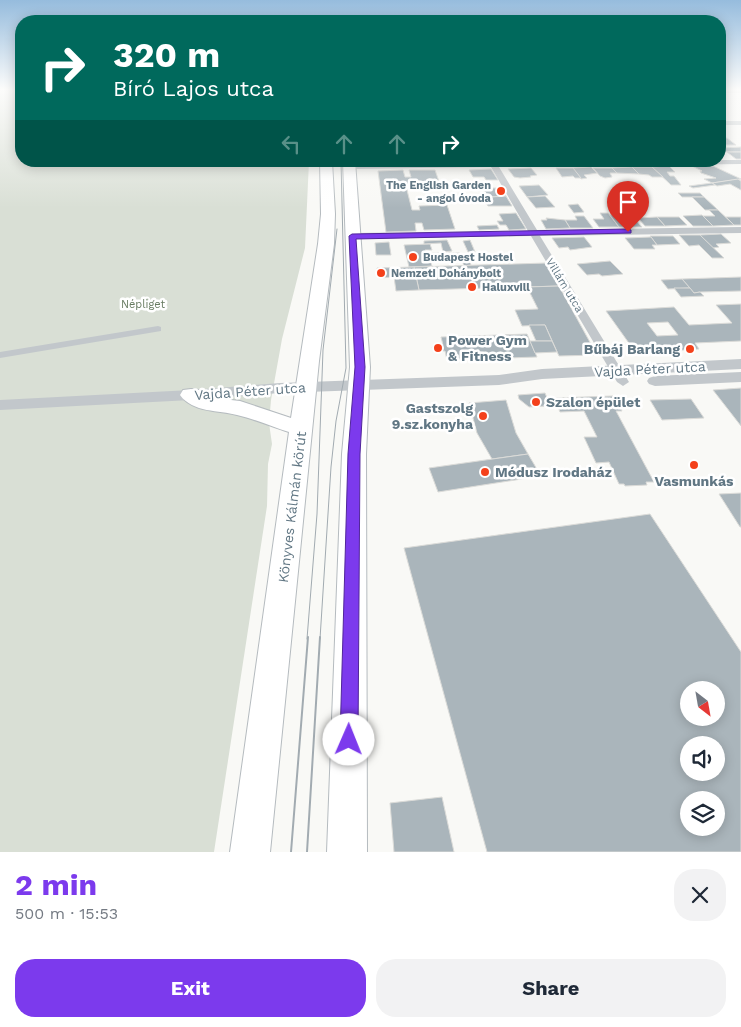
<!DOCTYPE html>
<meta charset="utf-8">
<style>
body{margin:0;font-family:"Work Sans",sans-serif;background:#f2f2f3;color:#1f2937;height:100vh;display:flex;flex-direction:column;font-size:19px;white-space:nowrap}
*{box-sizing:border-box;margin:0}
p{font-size:16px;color:#747a83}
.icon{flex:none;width:28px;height:28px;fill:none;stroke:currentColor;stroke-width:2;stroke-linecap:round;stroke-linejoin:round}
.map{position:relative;height:852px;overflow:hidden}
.side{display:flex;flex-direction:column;background:#fff;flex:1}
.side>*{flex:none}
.banner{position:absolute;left:15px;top:15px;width:711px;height:152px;border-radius:20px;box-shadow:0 2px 12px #0003;background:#00695c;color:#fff;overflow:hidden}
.needle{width:32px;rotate:149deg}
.controls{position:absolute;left:680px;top:681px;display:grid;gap:10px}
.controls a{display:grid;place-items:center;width:45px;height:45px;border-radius:50%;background:#fff;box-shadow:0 2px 12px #0003;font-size:25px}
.pin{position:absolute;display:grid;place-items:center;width:42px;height:42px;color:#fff;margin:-51px -21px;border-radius:50% 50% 50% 0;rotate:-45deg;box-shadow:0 0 5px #0007}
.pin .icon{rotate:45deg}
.me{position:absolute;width:55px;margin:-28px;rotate:1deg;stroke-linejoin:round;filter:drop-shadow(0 0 4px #0008)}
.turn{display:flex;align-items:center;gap:18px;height:105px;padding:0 15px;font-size:22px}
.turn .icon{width:65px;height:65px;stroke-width:2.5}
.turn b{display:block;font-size:35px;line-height:42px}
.lanes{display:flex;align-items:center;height:48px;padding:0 15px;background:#0003;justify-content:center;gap:25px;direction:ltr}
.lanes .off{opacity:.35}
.round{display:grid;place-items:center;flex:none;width:52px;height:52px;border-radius:20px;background:#f2f2f3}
.summary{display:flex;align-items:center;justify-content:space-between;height:85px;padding:0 15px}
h1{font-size:30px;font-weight:700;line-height:38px;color:#7c3aed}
.primary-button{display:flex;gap:10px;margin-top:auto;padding:10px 15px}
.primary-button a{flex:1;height:58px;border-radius:20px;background:#7c3aed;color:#fff;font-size:20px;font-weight:700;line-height:58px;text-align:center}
.primary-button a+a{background:#f2f2f3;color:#1f2937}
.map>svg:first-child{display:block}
.green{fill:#d9dfd5}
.building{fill:#aab5bb;stroke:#dbdbd8;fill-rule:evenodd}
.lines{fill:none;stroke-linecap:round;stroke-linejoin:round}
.primary-casing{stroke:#b5bbbf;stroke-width:2}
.pedestrian{fill:#c2c7cb;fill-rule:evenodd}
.minor{fill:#c2c7cb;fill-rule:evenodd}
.tertiary{fill:#c2c7cb;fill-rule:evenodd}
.primary{fill:#fff;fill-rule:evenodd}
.tram-far1{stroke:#a2abb1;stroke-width:1}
.tram{stroke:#a2abb1;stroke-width:2}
.route{fill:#7c3aed;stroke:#51269a}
.poi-dot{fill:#f4411b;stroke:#fff;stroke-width:2}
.labels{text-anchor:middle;stroke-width:5;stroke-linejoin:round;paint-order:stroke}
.far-poi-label{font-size:11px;font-weight:bold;fill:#617784;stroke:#fff;text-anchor:start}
.far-street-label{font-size:11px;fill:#617784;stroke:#fff}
.far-park-label{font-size:11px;fill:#677b61;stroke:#fff}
.poi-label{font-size:14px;font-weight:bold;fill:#617784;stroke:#fff;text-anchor:start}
.street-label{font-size:14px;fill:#617784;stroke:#fff}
</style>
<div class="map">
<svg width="741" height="852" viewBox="0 0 741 852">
<rect width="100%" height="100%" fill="#f9f9f6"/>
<path class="green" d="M 0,89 L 21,89 L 21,161 L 309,161 L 305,248 L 282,339 L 271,400 L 269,423 L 272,444 L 268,464 L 267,506 L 214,852 L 0,852 Z"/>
<g class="building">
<path d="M 720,138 L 727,138 L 736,145 L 720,145 Z"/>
<path d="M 741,147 L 741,152 L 727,152 L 721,148 Z"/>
<path d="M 727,152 L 741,152 L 741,159 L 736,159 Z"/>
<path d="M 374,161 L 425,161 L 426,163 L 374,164 Z"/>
<path d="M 669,166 L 675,172 L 667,172 L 670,176 L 674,176 L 681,185 L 671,185 L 652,167 Z"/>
<path d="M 692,166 L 713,166 L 741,179 L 712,183 L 704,179 L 716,178 L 701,173 L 700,171 L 702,171 Z"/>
<path d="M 591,167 L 597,173 L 584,175 L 587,178 L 581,179 L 573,168 Z"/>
<path d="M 632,167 L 639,174 L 617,173 L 612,168 Z"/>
<path d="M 632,167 L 652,167 L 663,177 L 652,177 L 649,175 L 639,174 Z"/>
<path d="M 531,168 L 537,175 L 530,176 L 531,177 L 520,178 L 514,177 L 508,169 Z"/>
<path d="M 556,168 L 573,168 L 581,178 L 575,178 L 573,176 L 562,177 Z"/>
<path d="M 593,168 L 612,168 L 617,173 L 610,173 L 612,177 L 605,178 L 600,176 Z"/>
<path d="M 491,169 L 498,180 L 486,180 L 484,177 L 473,177 L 469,170 Z"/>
<path d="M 403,170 L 405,177 L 411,177 L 409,170 L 435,170 L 442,190 L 413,190 L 413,186 L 406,186 L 412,210 L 420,210 L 419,206 L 447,205 L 455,229 L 424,230 L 422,223 L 415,223 L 416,231 L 386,232 L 378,171 Z"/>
<path d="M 738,179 L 741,181 L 741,190 L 730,184 L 717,186 L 712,183 Z"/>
<path d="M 712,183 L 715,185 L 693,188 L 689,186 Z"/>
<path d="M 539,185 L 548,195 L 527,197 L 519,186 Z"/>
<path d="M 482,188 L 501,188 L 506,196 L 491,197 L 490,194 L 486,194 Z"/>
<path d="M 678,193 L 700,193 L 704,197 L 682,197 Z"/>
<path d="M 506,196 L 512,206 L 488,206 L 484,200 L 493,199 L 491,197 Z"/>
<path d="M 545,196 L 555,207 L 536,208 L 527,197 Z"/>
<path d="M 692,197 L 704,197 L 718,210 L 705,210 Z"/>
<path d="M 578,204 L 584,212 L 574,213 L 568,205 Z"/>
<path d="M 709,210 L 718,210 L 734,225 L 713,226 L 703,216 L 715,216 Z"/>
<path d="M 516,213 L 526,229 L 509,230 L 506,225 L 500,225 L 497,221 L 503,221 L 499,214 Z"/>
<path d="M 600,213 L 608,213 L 619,227 L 599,227 L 593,219 L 604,219 Z"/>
<path d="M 610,215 L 618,215 L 620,218 L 634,218 L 642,227 L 619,227 Z"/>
<path d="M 702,215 L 713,226 L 693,226 L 683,216 Z"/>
<path d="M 575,216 L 584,216 L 593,228 L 570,228 L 565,220 L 577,220 Z"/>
<path d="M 657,217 L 679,217 L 687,225 L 665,226 Z"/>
<path d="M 657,217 L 665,226 L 645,226 L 638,218 Z"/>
<path d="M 726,217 L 741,217 L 741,225 L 734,225 Z"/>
<path d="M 546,218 L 565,220 L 570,228 L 546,229 L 541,220 L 547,220 Z"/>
<path d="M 497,225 L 499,229 L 479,230 L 477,226 Z"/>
<path d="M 721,234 L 731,243 L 716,244 L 719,247 L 713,248 L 700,235 Z"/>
<path d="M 679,235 L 700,235 L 724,258 L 712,258 L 699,245 L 689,246 Z"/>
<path d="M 650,236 L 673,236 L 680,244 L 657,245 Z"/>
<path d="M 584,237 L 592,247 L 570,250 L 568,247 L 559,248 L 552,238 Z"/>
<path d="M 651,237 L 657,245 L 652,245 L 655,249 L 634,249 L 625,238 Z"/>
<path d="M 447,240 L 452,251 L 443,252 L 441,243 L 424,244 L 424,241 Z"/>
<path d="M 470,240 L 475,252 L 468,252 L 463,241 Z"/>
<path d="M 389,242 L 391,255 L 376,255 L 375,243 Z"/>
<path d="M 430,244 L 432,250 L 425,250 L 426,253 L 460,253 L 462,258 L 430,260 L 432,266 L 409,267 L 404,245 Z"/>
<path d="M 461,258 L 468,258 L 471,265 L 464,266 Z"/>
<path d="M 610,261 L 623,274 L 602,276 L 599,274 L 587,275 L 577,264 Z"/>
<path d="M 547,263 L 559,286 L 419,290 L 414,267 Z"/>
<path d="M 414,267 L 419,290 L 396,291 L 394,277 L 379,278 L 377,268 Z"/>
<path d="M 741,277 L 741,291 L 700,292 L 694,293 L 682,279 Z"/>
<path d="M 682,279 L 690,288 L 668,289 L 661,280 Z"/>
<path d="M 559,286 L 597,355 L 559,356 L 545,325 L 522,326 L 515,310 L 538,309 L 527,287 Z"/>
<path d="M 674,288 L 690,288 L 694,293 L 700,292 L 704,296 L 681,297 Z"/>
<path d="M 741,304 L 741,341 L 695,343 L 699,349 L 636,353 L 606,311 L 674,307 L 689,325 L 732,323 L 716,305 ZM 668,322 L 678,335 L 657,336 L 647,323 Z"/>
<path d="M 529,325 L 545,325 L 552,341 L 536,341 Z"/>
<path d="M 527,334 L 537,357 L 447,360 L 445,351 L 435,351 L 432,348 L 434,345 L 443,345 L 441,337 Z"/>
<path d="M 530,341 L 552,341 L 557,352 L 535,353 Z"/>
<path d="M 741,388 L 741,426 L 713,390 Z"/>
<path d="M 545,393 L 550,405 L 548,406 L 529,407 L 519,399 L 518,395 Z"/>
<path d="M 613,396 L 622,411 L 616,411 L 654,482 L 646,482 L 647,485 L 625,486 L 624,484 L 619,484 L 609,462 L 596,463 L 584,437 L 597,437 L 584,411 L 560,412 L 554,398 Z"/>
<path d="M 691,399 L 704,418 L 662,420 L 650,400 Z"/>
<path d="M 506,400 L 516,433 L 528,454 L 492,459 L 477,433 L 469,403 Z"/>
<path d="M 528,454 L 541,476 L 438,492 L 429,468 Z"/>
<path d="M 741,493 L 741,527 L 740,527 L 719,494 Z"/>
<path d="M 650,514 L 741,652 L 741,852 L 487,852 L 404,548 ZM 689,690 L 716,690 L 716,718 L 689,718 ZM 689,745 L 716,745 L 716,772 L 689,772 ZM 689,800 L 716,800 L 716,828 L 689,828 Z"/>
<path d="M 442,797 L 454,852 L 394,852 L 390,803 Z"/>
</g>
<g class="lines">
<defs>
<g id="primary">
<path d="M 320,161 L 332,161 L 335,214 L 334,244 L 319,361 L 270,852 L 230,852 L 289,432 C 272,427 255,419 237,415 C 219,410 193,413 180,395 L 183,390 L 191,389 L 199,390 L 213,398 L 240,401 L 291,418 L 318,244 L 321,214 Z"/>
<path d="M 343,161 L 355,161 L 370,367 L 366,454 L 367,852 L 327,852 L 342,454 L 350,367 Z"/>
</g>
</defs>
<use href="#primary" class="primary-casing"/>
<path class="pedestrian" d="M 158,326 L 161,327 L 161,331 L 0,358 L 0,352 Z"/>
<g class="minor">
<rect x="720" y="121" width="21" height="4"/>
<path d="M 720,160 L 741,160 L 741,164 L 499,167 L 537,230 L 741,227 L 741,233 L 540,236 L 629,382 L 623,386 L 617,382 L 531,236 L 352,239 L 347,236 L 352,233 L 528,231 L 491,167 L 347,169 L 347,165 L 350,165 L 488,163 L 487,161 L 496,163 Z"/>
</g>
<g class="tertiary">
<rect x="720" y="89" width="21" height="4"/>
<path d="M 741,359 L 741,369 L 542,379 L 499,385 L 280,393 L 191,400 L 0,410 L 0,400 L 191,390 L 280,383 L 499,375 L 542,369 Z"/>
<path d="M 741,372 L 741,382 L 655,386 L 649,384 L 647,381 L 649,378 L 655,376 Z"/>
</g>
<use href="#primary" class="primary"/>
<g class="tram-far1">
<path d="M 307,639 L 317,514 L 323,350 L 337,229"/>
<path d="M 320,639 L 331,467 L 336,421 L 346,368 L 341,161"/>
</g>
<g class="tram">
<path d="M 291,852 L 308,637"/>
<path d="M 307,852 L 320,637"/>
</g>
</g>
<linearGradient id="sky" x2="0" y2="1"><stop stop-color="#96bcdd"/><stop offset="0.43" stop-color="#fcfcfb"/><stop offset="1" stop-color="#fcfcfb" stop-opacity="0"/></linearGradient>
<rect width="741" height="208" fill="url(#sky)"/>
<path class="route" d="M 628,229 L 631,230 L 631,233 L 356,239 L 365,367 L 360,454 L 358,740 L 355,746 L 349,748 L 343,746 L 340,740 L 348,454 L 355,367 L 349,236 L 352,234 Z"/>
<g class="poi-dot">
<circle cx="501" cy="191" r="5"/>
<circle cx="413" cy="257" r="5"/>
<circle cx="381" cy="273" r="5"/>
<circle cx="472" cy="287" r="5"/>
<circle cx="438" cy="348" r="5"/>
<circle cx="690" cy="349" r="5"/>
<circle cx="536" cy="402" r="5"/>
<circle cx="483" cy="416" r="5"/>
<circle cx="694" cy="465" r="5"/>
<circle cx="485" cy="472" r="5"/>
</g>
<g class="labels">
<g class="far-poi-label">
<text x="491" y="189" text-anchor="end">The English Garden<tspan x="491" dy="13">- angol óvoda</tspan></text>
<text x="423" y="261">Budapest Hostel</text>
<text x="391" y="277">Nemzeti Dohánybolt</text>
<text x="482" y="291">Haluxvill</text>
</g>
<g class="far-street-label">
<text transform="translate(565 285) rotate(59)" y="4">Villám utca</text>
</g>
<g class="far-park-label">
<text x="143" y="308">Népliget</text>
</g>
<g class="poi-label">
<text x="448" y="345">Power Gym<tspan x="448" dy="16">&amp; Fitness</tspan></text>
<text x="680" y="354" text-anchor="end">Bűbáj Barlang</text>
<text x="546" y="407">Szalon épület</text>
<text x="473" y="413" text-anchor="end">Gastszolg<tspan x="473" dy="16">9.sz.konyha</tspan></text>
<text x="495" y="477">Módusz Irodaház</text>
<text x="694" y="486" text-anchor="middle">Vasmunkás</text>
</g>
<g class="street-label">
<text transform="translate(650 369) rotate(-3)" y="5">Vajda Péter utca</text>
<text transform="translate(250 391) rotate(-4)" y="5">Vajda Péter utca</text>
<text transform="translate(292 507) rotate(-83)" y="5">Könyves Kálmán körút</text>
</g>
</g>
</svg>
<div class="controls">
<a><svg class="needle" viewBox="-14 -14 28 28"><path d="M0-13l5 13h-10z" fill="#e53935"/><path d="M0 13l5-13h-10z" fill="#747a83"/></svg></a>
<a><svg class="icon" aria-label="sound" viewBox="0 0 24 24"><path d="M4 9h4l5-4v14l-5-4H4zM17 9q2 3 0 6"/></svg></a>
<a><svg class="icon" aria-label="layers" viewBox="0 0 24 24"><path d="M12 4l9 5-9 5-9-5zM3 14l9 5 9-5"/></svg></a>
</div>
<div class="pin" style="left:628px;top:232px;background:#d93025"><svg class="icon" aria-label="arrive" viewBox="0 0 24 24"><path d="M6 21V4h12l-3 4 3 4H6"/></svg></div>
<svg class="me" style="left:349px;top:740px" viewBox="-20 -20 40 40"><circle r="19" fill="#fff"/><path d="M0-13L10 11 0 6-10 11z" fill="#7c3aed"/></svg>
<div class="banner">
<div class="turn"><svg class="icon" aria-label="right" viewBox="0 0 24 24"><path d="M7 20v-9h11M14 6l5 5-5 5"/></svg><div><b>320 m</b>Bíró Lajos utca</div></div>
<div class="lanes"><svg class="icon off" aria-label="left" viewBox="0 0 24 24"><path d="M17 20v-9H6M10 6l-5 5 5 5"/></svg><svg class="icon off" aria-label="ahead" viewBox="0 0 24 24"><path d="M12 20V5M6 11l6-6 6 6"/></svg><svg class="icon off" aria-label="ahead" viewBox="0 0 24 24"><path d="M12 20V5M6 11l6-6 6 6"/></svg><svg class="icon" aria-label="right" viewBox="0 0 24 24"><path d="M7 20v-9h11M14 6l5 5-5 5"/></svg></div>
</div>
</div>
<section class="side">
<div class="summary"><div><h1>2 min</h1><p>500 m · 15:53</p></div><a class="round"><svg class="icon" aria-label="close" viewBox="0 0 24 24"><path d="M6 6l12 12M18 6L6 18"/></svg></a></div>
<div class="primary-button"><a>Exit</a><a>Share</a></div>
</section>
